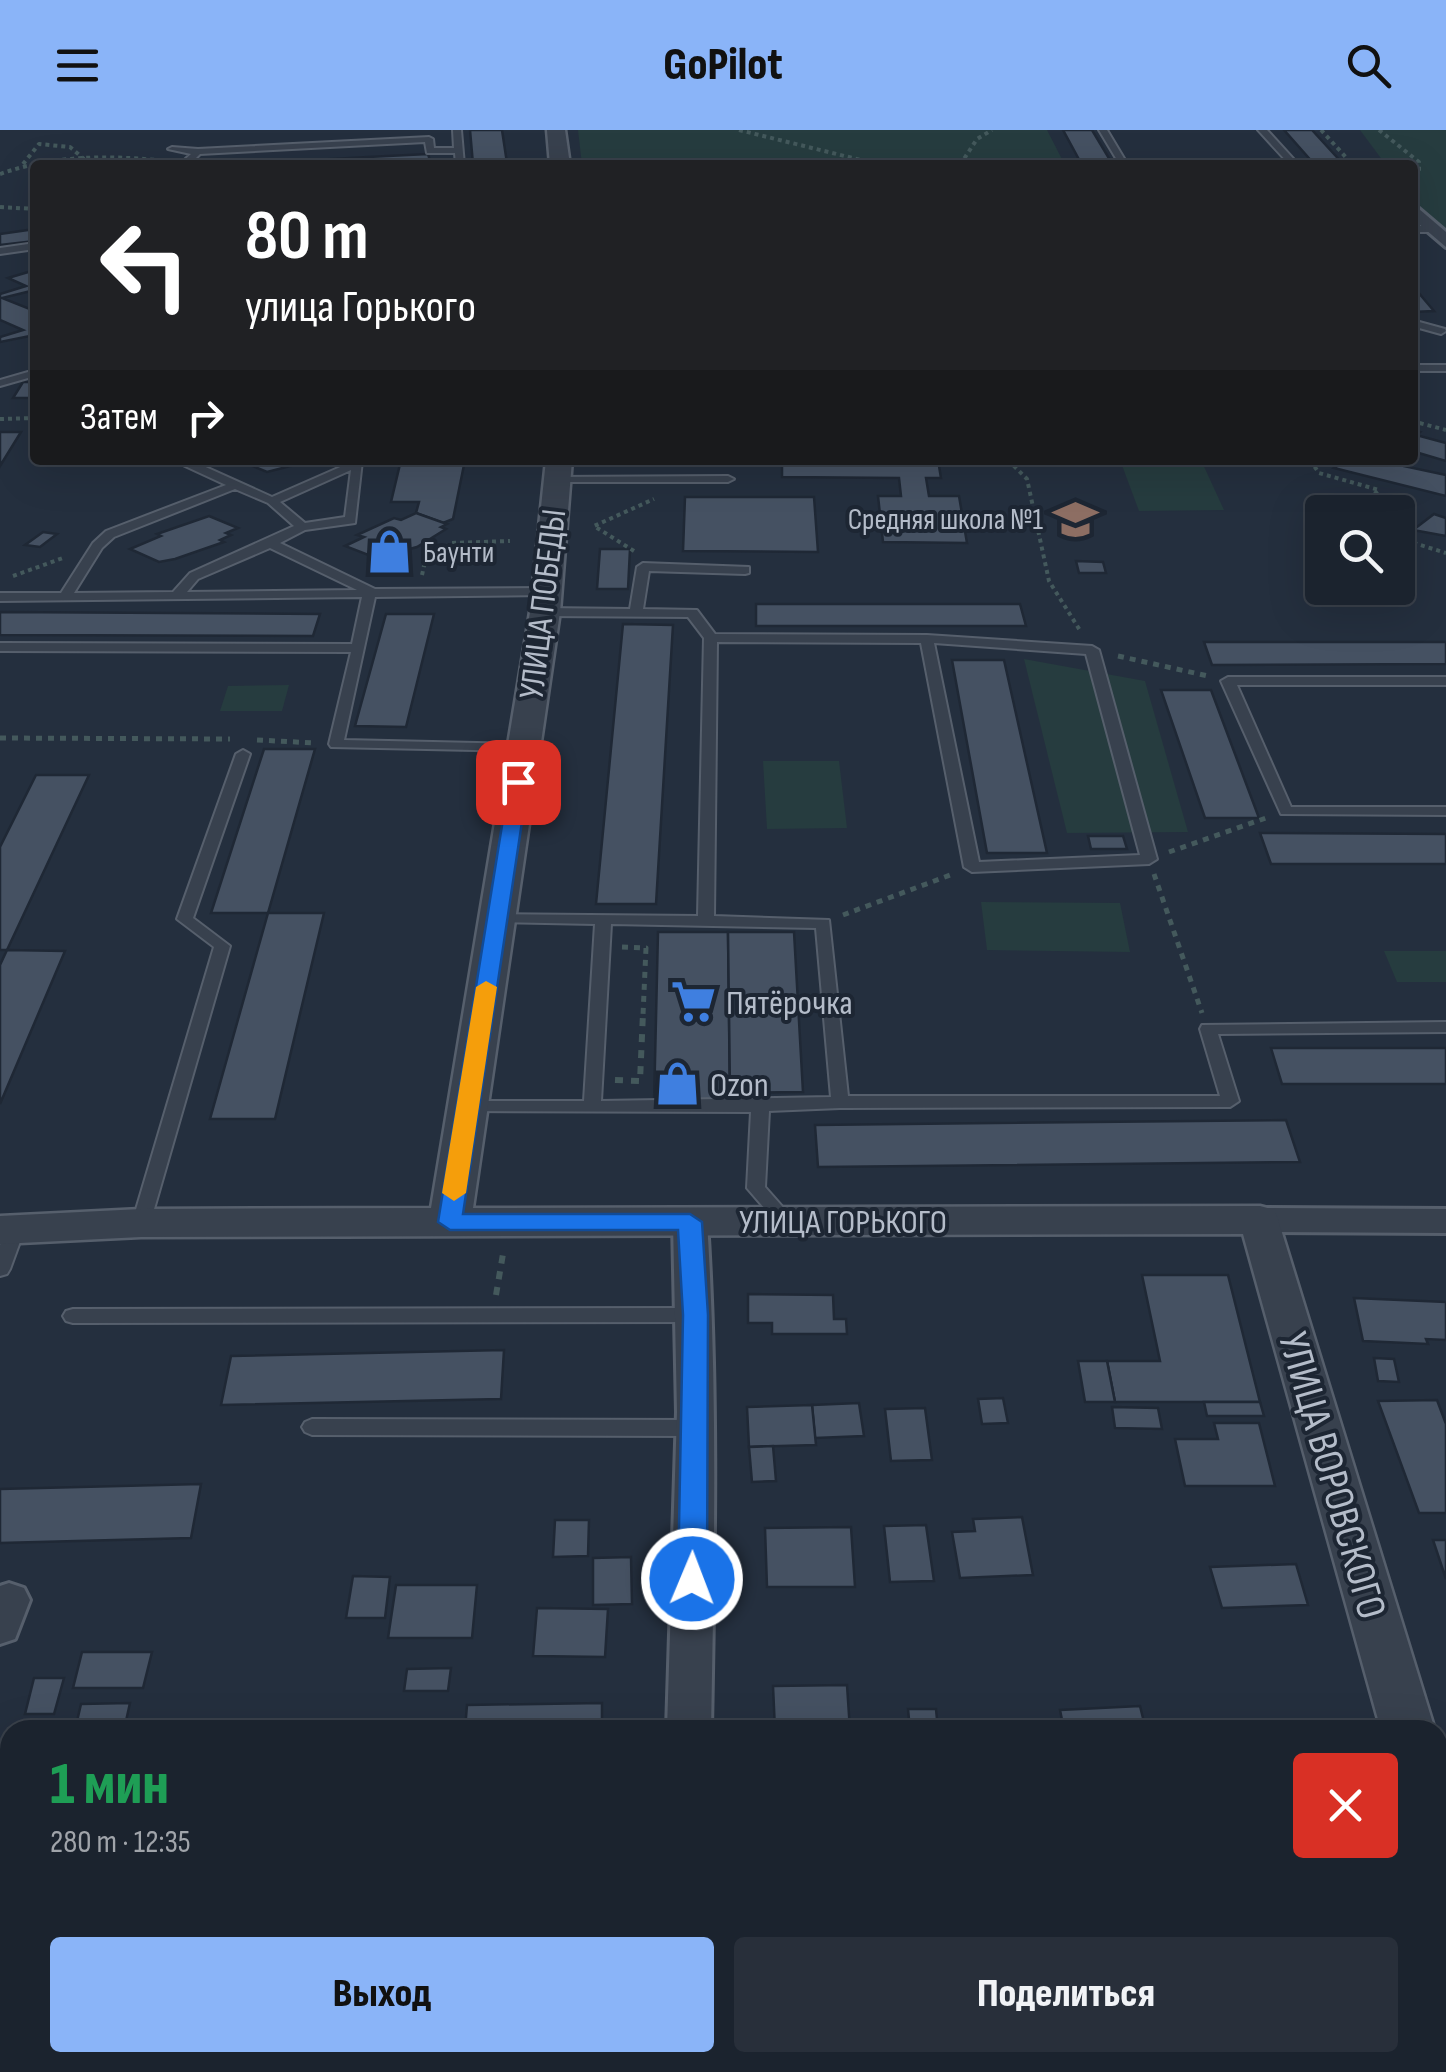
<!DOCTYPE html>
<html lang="ru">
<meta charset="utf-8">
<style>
body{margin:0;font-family:"Sofia Sans Condensed",sans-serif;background:#282f3a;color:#f1f3f6;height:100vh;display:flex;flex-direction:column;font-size:38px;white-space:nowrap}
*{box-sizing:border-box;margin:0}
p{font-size:32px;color:#a0a4aa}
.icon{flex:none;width:55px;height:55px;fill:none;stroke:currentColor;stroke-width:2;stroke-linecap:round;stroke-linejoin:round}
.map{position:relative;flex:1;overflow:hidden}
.drawer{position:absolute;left:0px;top:1590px;width:1448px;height:352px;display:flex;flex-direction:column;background:#1b232e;border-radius:30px 30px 0 0;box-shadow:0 10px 40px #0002,0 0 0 2px #39404a}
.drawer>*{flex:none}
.guide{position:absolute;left:30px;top:30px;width:1388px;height:305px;border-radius:10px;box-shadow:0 10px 40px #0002,0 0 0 2px #39404a;background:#202124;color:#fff;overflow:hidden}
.buttons{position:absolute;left:1305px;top:365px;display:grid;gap:20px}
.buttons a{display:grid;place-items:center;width:110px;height:110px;border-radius:10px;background:#1b232e;box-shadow:0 10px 40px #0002,0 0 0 2px #39404a;font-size:50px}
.pin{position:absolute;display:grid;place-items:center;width:85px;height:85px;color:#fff;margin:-42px;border-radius:20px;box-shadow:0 5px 15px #0006}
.me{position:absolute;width:110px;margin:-55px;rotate:1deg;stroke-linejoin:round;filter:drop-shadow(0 0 8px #0008)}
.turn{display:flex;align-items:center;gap:35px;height:210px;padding:0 50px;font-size:45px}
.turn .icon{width:130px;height:130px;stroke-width:2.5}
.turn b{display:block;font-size:70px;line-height:85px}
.then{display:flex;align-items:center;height:95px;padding:0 50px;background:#0003;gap:20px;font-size:38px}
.round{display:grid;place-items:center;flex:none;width:105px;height:105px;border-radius:10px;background:#282f3a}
.overview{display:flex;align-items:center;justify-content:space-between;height:170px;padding:0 50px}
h1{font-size:60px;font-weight:800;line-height:75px;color:#1e9e55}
.cta{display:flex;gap:20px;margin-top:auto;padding:20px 50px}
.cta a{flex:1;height:115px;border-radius:10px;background:#8ab4f8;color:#111;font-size:40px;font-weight:800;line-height:115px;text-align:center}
.cta a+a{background:#282f3a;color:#f1f3f6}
header{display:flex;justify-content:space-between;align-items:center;height:130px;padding:0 50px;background:#8ab4f8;color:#111;font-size:45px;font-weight:800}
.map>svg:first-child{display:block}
.green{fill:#263c3f}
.building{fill:#455162;stroke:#1f2835;stroke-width:2.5}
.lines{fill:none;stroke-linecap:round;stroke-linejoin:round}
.service-casing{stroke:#565f6c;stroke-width:4}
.minor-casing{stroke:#565f6c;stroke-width:6}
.tertiary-casing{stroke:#565f6c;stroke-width:5}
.path-far2{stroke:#44595c;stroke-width:4;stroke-dasharray:4 4;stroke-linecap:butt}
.path-far1{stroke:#44595c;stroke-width:5;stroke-dasharray:6 6;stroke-linecap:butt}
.path{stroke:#44595c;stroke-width:6;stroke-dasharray:8 8;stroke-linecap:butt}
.service{fill:#38414e;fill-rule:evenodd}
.minor{fill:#38414e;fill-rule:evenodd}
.tertiary{fill:#38414e;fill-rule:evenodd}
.route{fill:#1a73e8;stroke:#114b97;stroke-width:2.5}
.slow{fill:#f59e0b}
.labels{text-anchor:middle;stroke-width:8;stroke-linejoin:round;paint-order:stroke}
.far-poi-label{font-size:30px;fill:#b4bcc9;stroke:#1d2633;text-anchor:end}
.street-label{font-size:35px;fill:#b4bcc9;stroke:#1d2633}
.poi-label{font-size:35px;fill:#b4bcc9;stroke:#1d2633;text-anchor:start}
.near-street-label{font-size:42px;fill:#b4bcc9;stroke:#1d2633}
</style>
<header><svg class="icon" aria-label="menu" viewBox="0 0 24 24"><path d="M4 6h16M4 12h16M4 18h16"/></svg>GoPilot<svg class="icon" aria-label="search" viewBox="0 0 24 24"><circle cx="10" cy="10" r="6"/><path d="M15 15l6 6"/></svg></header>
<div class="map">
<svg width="1446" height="1942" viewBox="0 0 1446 1942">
<rect width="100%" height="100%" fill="#242f3e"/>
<g class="green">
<path d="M 578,0 L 1047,0 L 1065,35 L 582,35 Z"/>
<path d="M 1360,0 L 1446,0 L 1446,105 L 1413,68 L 1412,35 L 1386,35 Z"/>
<path d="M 1120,330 L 1201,330 L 1224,380 L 1139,381 Z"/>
<path d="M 1024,529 L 1145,551 L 1188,702 L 1067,703 Z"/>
<path d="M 289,555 L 282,581 L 220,581 L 228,556 Z"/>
<path d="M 763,631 L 839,631 L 847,698 L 767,699 Z"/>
<path d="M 981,772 L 1120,773 L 1130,822 L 987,820 Z"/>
<path d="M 1384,821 L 1446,821 L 1446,852 L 1397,852 Z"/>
</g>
<g class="building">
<path d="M 470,0 L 502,0 L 507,33 L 473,34 Z"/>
<path d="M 1063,0 L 1092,0 L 1113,35 L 1082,35 Z"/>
<path d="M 1284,0 L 1312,0 L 1344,35 L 1315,35 Z"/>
<path d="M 428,24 L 431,34 L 226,35 L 368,27 Z"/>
<path d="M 35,99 L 35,111 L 0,115 L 0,104 Z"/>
<path d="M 35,140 L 35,160 L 2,168 L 35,181 L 35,205 L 0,212 L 0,207 L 23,200 L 0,190 L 0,164 L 26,156 L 8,148 Z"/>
<path d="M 1412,155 L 1434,181 L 1412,182 Z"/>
<path d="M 23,252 L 35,252 L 35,268 L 13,268 Z"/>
<path d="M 1412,300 L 1420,302 L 1416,305 L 1446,313 L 1446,331 L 1412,321 Z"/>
<path d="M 0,302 L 21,302 L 0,336 Z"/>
<path d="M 238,330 L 314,330 L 267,342 Z"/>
<path d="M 401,330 L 465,330 L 453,389 L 443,393 L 416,383 L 419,372 L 391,372 Z"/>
<path d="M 897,330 L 938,330 L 941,348 L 926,348 L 929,366 L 959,366 L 967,413 L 883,412 L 878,366 L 901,366 L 899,348 L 782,347 L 782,331 Z"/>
<path d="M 1346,330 L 1400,330 L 1394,334 L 1446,345 L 1446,366 L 1334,338 Z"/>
<path d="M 685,367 L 814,367 L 818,422 L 683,421 Z"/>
<path d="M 416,383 L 447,394 L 441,397 L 446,399 L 417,417 L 376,428 L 345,416 L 364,407 L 357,405 L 394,388 L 401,390 Z"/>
<path d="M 1434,384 L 1446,388 L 1446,406 L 1413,400 Z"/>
<path d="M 209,386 L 238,398 L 226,403 L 231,405 L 220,410 L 224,412 L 175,429 L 159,432 L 130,419 L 161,406 L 157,404 Z"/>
<path d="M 43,402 L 57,404 L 40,417 L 25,415 Z"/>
<path d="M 600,419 L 630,419 L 628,459 L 597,459 Z"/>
<path d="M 1076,431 L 1103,432 L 1106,443 L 1079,443 Z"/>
<path d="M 756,474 L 1020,474 L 1026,496 L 756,496 Z"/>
<path d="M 0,482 L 320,484 L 313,506 L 0,505 Z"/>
<path d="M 386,484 L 434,484 L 406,597 L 355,596 Z"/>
<path d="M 623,494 L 673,495 L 656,774 L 596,774 Z"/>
<path d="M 1204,512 L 1446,512 L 1446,534 L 1212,535 Z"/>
<path d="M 952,530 L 1004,530 L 1047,723 L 987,723 Z"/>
<path d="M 1161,560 L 1211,560 L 1259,688 L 1205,688 Z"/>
<path d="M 264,619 L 315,619 L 268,783 L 211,783 Z"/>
<path d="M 36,645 L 89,645 L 7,820 L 0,820 L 0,717 Z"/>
<path d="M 1260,703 L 1446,704 L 1446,734 L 1271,734 Z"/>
<path d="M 1088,706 L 1123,706 L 1127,719 L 1091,719 Z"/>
<path d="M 268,783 L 324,783 L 275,989 L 210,989 Z"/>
<path d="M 658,802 L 728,802 L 730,974 L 654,974 Z"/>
<path d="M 728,802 L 794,802 L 803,962 L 730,963 Z"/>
<path d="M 7,820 L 65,821 L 0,974 L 0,835 Z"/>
<path d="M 1271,918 L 1446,918 L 1446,954 L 1282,954 Z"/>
<path d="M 1286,990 L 1300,1032 L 818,1037 L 815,995 Z"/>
<path d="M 1142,1145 L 1228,1145 L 1260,1272 L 1115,1272 L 1107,1231 L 1160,1231 Z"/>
<path d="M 748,1164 L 833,1165 L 834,1189 L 846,1189 L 847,1204 L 772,1204 L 772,1193 L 748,1193 Z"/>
<path d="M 1354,1168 L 1446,1172 L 1446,1210 L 1426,1209 L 1428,1214 L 1363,1211 Z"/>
<path d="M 504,1220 L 501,1269 L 221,1275 L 231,1226 Z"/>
<path d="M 1374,1228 L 1394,1229 L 1399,1252 L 1378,1251 Z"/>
<path d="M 1078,1231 L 1107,1231 L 1115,1272 L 1085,1272 Z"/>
<path d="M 1003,1268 L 1008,1293 L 982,1294 L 978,1269 Z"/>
<path d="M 1437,1270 L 1446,1294 L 1446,1383 L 1419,1383 L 1378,1271 Z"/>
<path d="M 1204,1272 L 1260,1272 L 1264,1286 L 1207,1286 Z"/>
<path d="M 859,1273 L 864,1306 L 815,1308 L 812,1275 Z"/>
<path d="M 812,1275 L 816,1315 L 749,1317 L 747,1277 Z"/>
<path d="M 1112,1277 L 1158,1278 L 1162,1299 L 1115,1298 Z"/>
<path d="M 925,1278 L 932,1330 L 891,1331 L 885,1279 Z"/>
<path d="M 1214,1293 L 1259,1293 L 1275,1356 L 1185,1356 L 1175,1309 L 1218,1309 Z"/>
<path d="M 773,1316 L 776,1351 L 752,1352 L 749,1317 Z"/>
<path d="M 201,1354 L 191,1408 L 0,1413 L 0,1359 Z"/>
<path d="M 1022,1387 L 1033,1445 L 960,1448 L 952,1402 L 975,1401 L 973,1389 Z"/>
<path d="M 555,1390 L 589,1390 L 588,1426 L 553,1427 Z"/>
<path d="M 926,1395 L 934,1451 L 890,1452 L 884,1396 Z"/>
<path d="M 851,1397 L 855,1457 L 767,1457 L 765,1398 Z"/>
<path d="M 1433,1410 L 1446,1410 L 1446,1449 Z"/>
<path d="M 631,1427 L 632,1474 L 593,1475 L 593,1428 Z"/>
<path d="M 1296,1434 L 1308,1475 L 1222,1478 L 1210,1437 Z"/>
<path d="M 353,1446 L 390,1447 L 385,1488 L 346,1488 Z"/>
<path d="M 396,1455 L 477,1455 L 472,1508 L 388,1508 Z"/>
<path d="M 537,1478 L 608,1479 L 605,1527 L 533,1526 Z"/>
<path d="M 82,1522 L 152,1522 L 143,1558 L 73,1558 Z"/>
<path d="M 451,1538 L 448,1561 L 404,1561 L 407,1539 Z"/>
<path d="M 34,1548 L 64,1548 L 54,1584 L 25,1584 Z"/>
<path d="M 847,1555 L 850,1600 L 775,1600 L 773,1556 Z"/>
<path d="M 130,1573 L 124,1600 L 75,1600 L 81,1574 Z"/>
<path d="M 602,1573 L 602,1600 L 465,1600 L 467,1575 Z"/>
<path d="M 1140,1576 L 1146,1600 L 1064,1600 L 1060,1580 Z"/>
<path d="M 908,1579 L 936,1579 L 938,1600 L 910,1600 Z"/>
<path d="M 937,1590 L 1040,1590 L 1041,1600 L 938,1600 Z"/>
<path d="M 1268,1591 L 1337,1591 L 1339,1600 L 1270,1600 Z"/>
<path d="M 0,1867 L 10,1868 L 10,1928 L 0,1928 Z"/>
<path d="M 131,1932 L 247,1932 L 245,1942 L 129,1942 Z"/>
<path d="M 426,1932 L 453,1932 L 452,1941 L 426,1941 Z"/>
<rect x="521" y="1932" width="70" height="10"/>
<path d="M 785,1932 L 928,1932 L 929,1942 L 838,1942 L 837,1936 L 786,1938 Z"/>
<path d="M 837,1936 L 838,1942 L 786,1942 L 786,1938 Z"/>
</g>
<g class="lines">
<defs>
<g id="service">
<path d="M 453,0 L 461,0 L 464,35 L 456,35 L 455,23 L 427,23 L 425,12 L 200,24 L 192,32 L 215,30 L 219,33 L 217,35 L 179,35 L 191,24 L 168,19 L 172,17 L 198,19 L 429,7 L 433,9 L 434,18 L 454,18 Z"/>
<path d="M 1099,0 L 1107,0 L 1128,35 L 1120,35 Z"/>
<path d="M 1258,0 L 1267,0 L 1299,35 L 1290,35 Z"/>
<path d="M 1412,96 L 1434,96 L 1439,99 L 1434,102 L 1412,102 Z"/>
<path d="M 35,113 L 35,119 L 0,124 L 0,118 Z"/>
<path d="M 1412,190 L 1445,199 L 1446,201 L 1441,204 L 1412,196 Z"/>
<rect x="1412" y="235" width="34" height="6"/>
<path d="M 35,240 L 35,246 L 0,256 L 0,250 Z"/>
<path d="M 189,330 L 205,330 L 199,334 L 272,367 L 354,331 L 362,331 L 355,393 L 305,400 L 280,413 L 375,459 L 550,458 L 552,461 L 546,465 L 375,467 L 344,610 L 523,614 L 528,615 L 528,621 L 331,617 L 329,614 L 351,522 L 0,521 L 0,513 L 352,514 L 362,467 L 0,471 L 0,463 L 61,463 L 93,413 L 106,401 L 226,355 L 185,336 L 183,334 ZM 351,340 L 345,387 L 305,393 L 280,372 ZM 235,359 L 268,373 L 294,396 L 190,443 L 173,462 L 74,463 L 102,418 L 114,407 ZM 270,418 L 357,460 L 187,462 L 198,449 Z"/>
<path d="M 557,347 L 728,346 L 734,349 L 728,352 L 553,352 L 551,350 Z"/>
<path d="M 643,433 L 749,437 L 749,443 L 745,444 L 649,441 L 643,479 L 697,480 L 715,504 L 927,505 L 1092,516 L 1099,520 L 1157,729 L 1149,734 L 972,742 L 964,737 L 921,513 L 717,512 L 714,786 L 829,790 L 848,966 L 1220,966 L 1200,899 L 1202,895 L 1446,892 L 1446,902 L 1218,904 L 1239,971 L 1230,977 L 840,978 L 769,981 L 765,1057 L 795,1091 L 786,1097 L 779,1095 L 747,1058 L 751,982 L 462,981 L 459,977 L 468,971 L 584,971 L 595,794 L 497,792 L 491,790 L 489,787 L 491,784 L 698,786 L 704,508 L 688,487 L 545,486 L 539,482 L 545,478 L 630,479 L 637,437 ZM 934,513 L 1086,524 L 1140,725 L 979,732 ZM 611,794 L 816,798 L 831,967 L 601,971 Z"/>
<path d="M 1228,547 L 1446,547 L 1446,555 L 1237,555 L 1291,677 L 1446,677 L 1446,685 L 1281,684 L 1221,551 Z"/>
<path d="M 243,620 L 250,624 L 193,788 L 230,816 L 150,1093 L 141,1099 L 132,1093 L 214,817 L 177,789 L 236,624 Z"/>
<path d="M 16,1092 L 25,1098 L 10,1139 L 7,1144 L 0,1146 L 0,1115 L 9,1094 Z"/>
<path d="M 696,1178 L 703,1180 L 706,1185 L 703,1190 L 696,1192 L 73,1193 L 66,1191 L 63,1186 L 66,1181 L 73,1179 Z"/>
<path d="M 312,1289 L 696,1290 L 703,1293 L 706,1298 L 703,1303 L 696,1306 L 312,1305 L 305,1302 L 302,1297 L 305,1292 Z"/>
</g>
<g id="minor">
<path d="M 1412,73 L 1446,102 L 1446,117 L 1412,88 Z"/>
<path d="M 1260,1078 L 1446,1079 L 1446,1103 L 1260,1102 L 1248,1098 L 1243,1090 L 1248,1082 Z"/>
<path d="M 690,1080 L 702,1084 L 707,1092 C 718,1261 714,1430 711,1600 L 667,1600 L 677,1282 L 673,1092 L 678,1084 Z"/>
<path d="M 9,1453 L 24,1458 L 30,1470 L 15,1509 L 0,1514 L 0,1456 Z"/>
<rect x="0" y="1735" width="10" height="42"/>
<rect x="1438" y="1740" width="8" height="42"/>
<rect x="661" y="1932" width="50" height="10"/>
</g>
<g id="tertiary">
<path d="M 547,0 L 565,0 L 570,35 L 550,35 Z"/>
<path d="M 546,330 L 572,330 L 560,482 L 473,1078 L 1260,1076 L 1275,1080 L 1435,1600 L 1381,1600 L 1243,1104 L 141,1107 L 0,1114 L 0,1086 L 141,1079 L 431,1078 L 530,482 Z"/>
<path d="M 1438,1679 L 1446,1682 L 1446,1758 L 1438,1755 Z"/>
</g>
</defs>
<use href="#service" class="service-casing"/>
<use href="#minor" class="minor-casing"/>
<use href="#tertiary" class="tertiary-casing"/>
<g class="path-far2">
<path d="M 739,0 L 881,35"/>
<path d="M 1321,0 L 1353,35"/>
<path d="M 1379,0 L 1419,32 L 1419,41 L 1412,48"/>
<path d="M 23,34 L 39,14 L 70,17 L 84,29"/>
<path d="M 960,35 L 977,9 L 992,0"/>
<path d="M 0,44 C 51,26 103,25 156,30"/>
<path d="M 0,77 L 35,79"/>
<path d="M 0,289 L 35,288"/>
<path d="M 1412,291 L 1446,300"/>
<path d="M 1008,330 L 1027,349 L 1049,451 L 1081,502"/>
<path d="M 1310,330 L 1319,343 L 1379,360 L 1352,382"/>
<path d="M 1398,408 L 1446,423"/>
<path d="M 634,421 L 594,396 L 654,369"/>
<path d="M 422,445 L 426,427 L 452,413 L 510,411"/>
<path d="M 13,446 L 63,428"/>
</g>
<g class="path-far1">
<path d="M 1118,526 L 1208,546"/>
<path d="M 0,608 L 230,609"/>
<path d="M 257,610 L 315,613"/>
<path d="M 1169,722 L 1266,688"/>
<path d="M 1154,744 L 1202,883"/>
<path d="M 843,785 L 953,744"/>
<path d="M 622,817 L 646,818 L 643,885"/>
</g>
<g class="path">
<path d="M 615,950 L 640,951 L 643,883"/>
<path d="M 496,1165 L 504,1118"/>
</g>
<use href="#service" class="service"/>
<use href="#minor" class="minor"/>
<use href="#tertiary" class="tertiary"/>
</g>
<path class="route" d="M 518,646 L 528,652 L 463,1084 L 690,1084 L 702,1092 L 708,1185 L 707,1449 L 703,1457 L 692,1461 L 682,1457 L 678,1449 L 683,1185 L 678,1100 L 450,1100 L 438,1092 L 509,652 Z"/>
<path class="slow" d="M 486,851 L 497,857 L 466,1063 L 454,1071 L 442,1063 L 476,857 Z"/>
<defs>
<symbol id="school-bare" viewBox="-9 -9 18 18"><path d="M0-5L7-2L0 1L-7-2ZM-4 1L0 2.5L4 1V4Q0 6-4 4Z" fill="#8d6e63" stroke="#1d2633" stroke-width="2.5" paint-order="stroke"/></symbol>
<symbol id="shop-bare" viewBox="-9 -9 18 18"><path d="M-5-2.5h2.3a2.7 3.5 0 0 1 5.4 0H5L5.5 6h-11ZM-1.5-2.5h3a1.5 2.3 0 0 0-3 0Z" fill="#3f7fe0" stroke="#1d2633" stroke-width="2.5" paint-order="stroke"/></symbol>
<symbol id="supermarket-bare" viewBox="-9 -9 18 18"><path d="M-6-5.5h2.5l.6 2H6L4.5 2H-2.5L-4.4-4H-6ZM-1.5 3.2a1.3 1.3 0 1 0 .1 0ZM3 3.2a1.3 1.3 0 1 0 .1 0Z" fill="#3f7fe0" stroke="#1d2633" stroke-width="2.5" paint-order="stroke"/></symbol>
</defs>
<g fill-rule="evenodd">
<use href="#school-bare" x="1044" y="358" width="63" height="63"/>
<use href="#shop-bare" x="358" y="390" width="63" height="63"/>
<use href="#supermarket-bare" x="662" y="840" width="63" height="63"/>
<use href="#shop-bare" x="646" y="922" width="63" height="63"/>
</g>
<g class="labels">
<g class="far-poi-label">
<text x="1043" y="399">Средняя школа №1</text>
<text x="423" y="432" text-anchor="start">Баунти</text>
</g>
<g class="street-label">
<text transform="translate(542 474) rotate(-83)" y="12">УЛИЦА ПОБЕДЫ</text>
<text x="843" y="1103">УЛИЦА ГОРЬКОГО</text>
</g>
<g class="poi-label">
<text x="726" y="884">Пятёрочка</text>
<text x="710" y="966">Ozon</text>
</g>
<g class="near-street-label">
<text transform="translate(1334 1345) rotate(74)" y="15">УЛИЦА ВОРОВСКОГО</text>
</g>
</g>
</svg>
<div class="buttons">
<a><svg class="icon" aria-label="search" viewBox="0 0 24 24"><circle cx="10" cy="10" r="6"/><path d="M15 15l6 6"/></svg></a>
</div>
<div class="pin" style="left:518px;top:652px;background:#d93025"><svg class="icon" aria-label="arrive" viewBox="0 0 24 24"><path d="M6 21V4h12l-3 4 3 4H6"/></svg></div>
<svg class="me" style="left:692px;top:1449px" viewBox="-20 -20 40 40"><circle r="17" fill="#1a73e8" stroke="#fff" stroke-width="3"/><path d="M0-11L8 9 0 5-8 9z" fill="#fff"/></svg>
<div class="guide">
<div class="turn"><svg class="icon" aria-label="left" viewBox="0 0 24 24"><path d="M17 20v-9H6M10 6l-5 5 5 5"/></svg><div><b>80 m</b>улица Горького</div></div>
<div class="then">Затем<svg class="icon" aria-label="right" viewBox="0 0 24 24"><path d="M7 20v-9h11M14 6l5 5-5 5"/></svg></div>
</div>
<section class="drawer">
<div class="overview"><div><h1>1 мин</h1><p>280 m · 12:35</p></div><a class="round" style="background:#d93025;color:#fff"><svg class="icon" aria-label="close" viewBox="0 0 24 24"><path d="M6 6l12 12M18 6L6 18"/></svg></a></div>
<div class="cta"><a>Выход</a><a>Поделиться</a></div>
</section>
</div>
